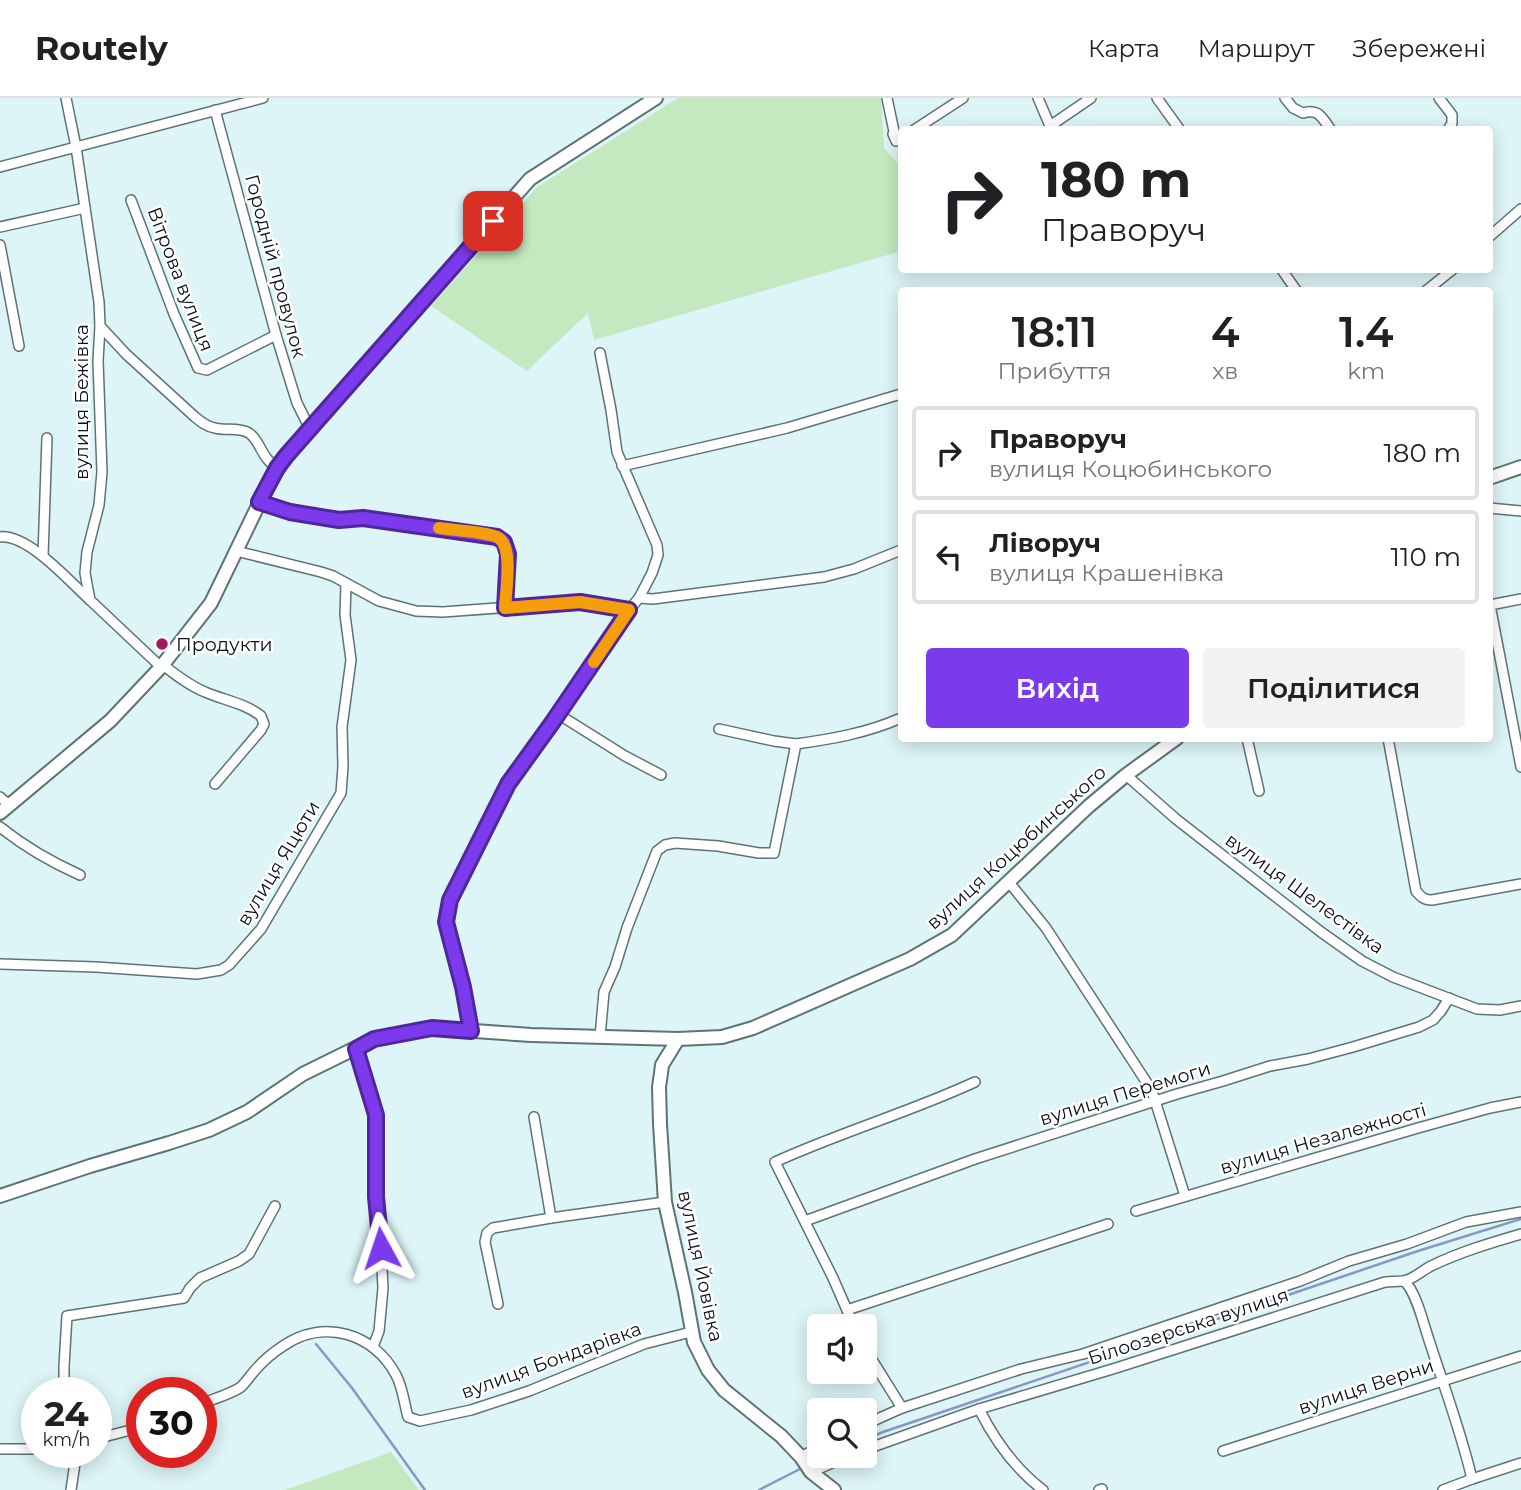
<!DOCTYPE html>
<html lang="uk">
<meta charset="utf-8">
<style>
body{margin:0;font-family:Montserrat,sans-serif;background:#f2f2f2;color:#202124;height:100vh;display:flex;flex-direction:column;font-size:26px;white-space:nowrap}
*{box-sizing:border-box;margin:0}
p{font-size:23px;color:#757577}
.icon{flex:none;width:38px;height:38px;fill:none;stroke:currentColor;stroke-width:2;stroke-linecap:round;stroke-linejoin:round}
.map{position:relative;flex:1;overflow:hidden}
.panel{position:absolute;left:898px;top:189px;width:595px;height:455px;display:flex;flex-direction:column;background:#fff;border-radius:7px;box-shadow:0 4px 18px #0003}
.panel>*{flex:none}
.banner{position:absolute;left:898px;top:28px;width:595px;height:147px;border-radius:7px;box-shadow:0 4px 18px #0003;background:#fff;color:#202124;overflow:hidden}
.controls{position:absolute;left:807px;top:1216px;display:grid;gap:14px}
.controls a{display:grid;place-items:center;width:70px;height:70px;border-radius:7px;background:#fff;box-shadow:0 4px 18px #0003;font-size:35px}
.speed{position:absolute;left:21px;top:1279px;display:flex;gap:14px;font-size:35px;font-weight:700;text-align:center}
.speed>*{display:grid;place-content:center;width:91px;height:91px;border-radius:50%;background:#fff;box-shadow:0 4px 18px #0003;line-height:1}
.speed small{font-size:18px;font-weight:400}
.speed .limit{border:10px solid #d22;background:#fff;color:#111}
.pin{position:absolute;display:grid;place-items:center;width:60px;height:60px;color:#fff;margin:-30px;border-radius:14px;box-shadow:0 4px 10px #0006}
.me{position:absolute;width:77px;margin:-38px;rotate:355deg;stroke-linejoin:round;filter:drop-shadow(0 0 5px #0008)}
.turn{display:flex;align-items:center;gap:24px;height:147px;padding:0 28px;font-size:32px}
.turn .icon{width:91px;height:91px;stroke-width:2.5}
.turn b{display:block;font-size:49px;line-height:60px}
.eta{display:flex;justify-content:space-evenly;align-items:center;height:119px;text-align:center}
.eta b{font-size:42px;font-weight:600;line-height:49px}
.primary-button{display:flex;gap:14px;margin-top:auto;padding:14px 28px}
.primary-button a{flex:1;height:80px;border-radius:7px;background:#7c3aed;color:#fff;font-size:28px;font-weight:600;line-height:80px;text-align:center}
.primary-button a+a{background:#f2f2f2;color:#202124}
ul{padding:0;list-style:none}
li{display:flex;align-items:center;gap:21px;height:94px;margin:0 14px 10px;padding:0 14px;border:4px solid #e0e0e0;border-radius:7px}
li div{flex:1}
li b{display:block;font-size:26px}
li em{font-style:normal}
header{display:flex;align-items:center;gap:42px;box-sizing:border-box;height:98px;padding:0 35px;background:#fff;border-bottom:2px solid #e0e0e0}
header strong{font-size:33px}
nav{display:flex;gap:38px;margin-inline-start:auto;font-size:24px}
.map>svg:first-child{display:block}
.green{fill:#c4e9c0}
.lines{fill:none;stroke-linecap:round;stroke-linejoin:round}
.stream{stroke:#8698c3;stroke-width:2.5}
.street-casing{stroke:#5e7375;stroke-width:12}
.secondary-casing{stroke:#5e7375;stroke-width:16}
.street{stroke:#fff;stroke-width:9}
.secondary{stroke:#fff;stroke-width:12}
.route-casing{stroke:#51269a;stroke-width:18}
.route{stroke:#7c3aed;stroke-width:12}
.slow{stroke:#f59e0b;stroke-width:12}
.poi-dot{fill:#a7195a;stroke:#fff;stroke-width:2.5}
.labels{text-anchor:middle;stroke-width:5;stroke-linejoin:round;paint-order:stroke}
.street-label{font-size:19px;fill:#0a1213;stroke:#fff}
.poi-label{font-size:19px;fill:#0a1213;stroke:#fff;text-anchor:start}
</style>
<header>
<strong>Routely</strong>
<nav><a>Карта</a><a>Маршрут</a><a>Збережені</a></nav>
</header>
<div class="map">
<svg width="1521" height="1392" viewBox="0 0 1521 1392">
<rect width="100%" height="100%" fill="#ddf5f7"/>
<g class="green">
<path d="M 678,0 L 881,0 L 884,50 L 901,69 L 901,153 L 594,242 L 588,215 L 527,273 L 431,208 L 537,89 Z"/>
<path d="M 391,1354 L 419,1392 L 285,1392 Z"/>
</g>
<g class="lines">
<g class="stream">
<path d="M 316,1246 L 352,1290 L 425,1392"/>
<path d="M 864,1342 L 883,1334 L 1418,1153 L 1521,1121"/>
<path d="M 815,1363 L 826,1358"/>
<path d="M 759,1392 L 800,1371"/>
</g>
<defs>
<g id="street">
<path d="M 66,0 L 76,49 L 85,110 L 99,204 L 100,228 L 98,263 L 102,374 L 99,407 L 87,454 L 85,475 L 90,502 L 161,569"/>
<path d="M 887,0 L 896,43 L 893,36"/>
<path d="M 1038,0 L 1050,28 L 1091,0"/>
<path d="M 1157,0 L 1180,32"/>
<path d="M 1285,0 L 1293,10 L 1303,15 C 1319,10 1322,20 1331,32"/>
<path d="M 1439,0 L 1452,17 L 1452,25 L 1448,32"/>
<path d="M 215,12 L 276,237 L 297,305 L 310,331"/>
<path d="M 914,32 L 963,0"/>
<path d="M 0,69 L 263,0"/>
<path d="M 131,102 L 174,216 L 198,270 L 207,272 L 276,237"/>
<path d="M 0,129 L 85,110"/>
<path d="M 1489,139 L 1521,111"/>
<path d="M 0,147 L 19,248"/>
<path d="M 1282,172 L 1296,192"/>
<path d="M 1427,192 L 1452,172"/>
<path d="M 100,228 L 126,256 L 195,319 C 201,324 207,329 215,330 C 225,333 239,329 249,335 C 260,342 261,360 277,370"/>
<path d="M 622,368 L 787,330 L 901,296"/>
<path d="M 259,404 L 290,414 L 339,422 L 363,420 L 497,439 L 504,444 L 508,456 L 505,510"/>
<path d="M 1489,410 L 1521,413"/>
<path d="M 0,439 C 28,436 69,483 90,502"/>
<path d="M 236,453 L 321,474 L 333,478 L 379,503 L 416,513 L 443,514 L 580,504 L 629,512"/>
<path d="M 43,458 L 47,340"/>
<path d="M 639,500 L 653,501 L 824,479 L 854,471 L 901,452"/>
<path d="M 1521,501 L 1490,507 L 1521,669"/>
<path d="M 163,567 C 176,577 190,588 205,594 C 223,602 245,605 261,618 L 264,626 L 261,632 L 215,686"/>
<path d="M 558,616 L 625,658 L 661,677"/>
<path d="M 719,631 L 774,643 L 796,646"/>
<path d="M 1247,640 L 1259,693"/>
<path d="M 1388,640 L 1416,793 C 1421,799 1424,802 1432,802 L 1521,786"/>
<path d="M 1126,677 L 1176,721 L 1321,834 L 1362,863 L 1393,879 L 1477,911 L 1500,912 L 1521,908"/>
<path d="M 0,699 L 9,707"/>
<path d="M 0,729 C 25,749 51,764 80,777"/>
<path d="M 1008,783 L 1046,830 L 1147,985 L 1152,993 L 1185,1098"/>
<path d="M 0,866 L 96,869 L 197,876 L 221,872 L 229,867 L 261,831 L 341,695 L 343,668 L 342,629 L 351,562 L 345,517 L 346,486"/>
<path d="M 471,933 L 463,889 L 446,824 L 450,802 L 508,686 L 552,625 L 629,512 L 639,500 L 652,475 L 658,457 L 657,447 L 617,354 L 611,312 L 600,255"/>
<path d="M 600,939 L 604,894 L 615,869 L 627,830 L 657,753 L 665,747 L 675,745 L 718,748 L 759,755 L 774,755 L 796,646 C 832,641 867,635 901,620"/>
<path d="M 356,951 L 376,1017 L 376,1099 L 380,1130 L 383,1190 L 379,1233 L 373,1249"/>
<path d="M 1136,1113 L 1418,1030 L 1490,1010 L 1521,1004"/>
<path d="M 551,1120 L 665,1104"/>
<path d="M 805,1123 L 975,1061 L 1177,996 L 1223,983 L 1270,968 L 1308,961 L 1353,949 L 1419,929 L 1433,922 L 1441,913 L 1449,900"/>
<path d="M 1405,1184 C 1416,1194 1423,1224 1428,1239 C 1443,1286 1461,1333 1472,1381"/>
<path d="M 498,1206 L 485,1144 L 487,1135 L 493,1130 L 551,1120 L 534,1019"/>
<path d="M 847,1212 L 1108,1126"/>
<path d="M 854,1228 L 833,1180 L 775,1064 C 841,1034 910,1014 975,984"/>
<path d="M 864,1249 L 902,1310"/>
<path d="M 64,1295 L 64,1268 L 67,1218 L 184,1200 L 190,1190 L 200,1180 L 239,1163 L 249,1156 L 275,1108"/>
<path d="M 201,1306 C 213,1301 231,1296 241,1289 C 247,1283 252,1275 258,1269 C 265,1261 274,1254 283,1248 C 323,1220 374,1235 396,1277 C 403,1290 404,1305 408,1319 L 420,1323 L 471,1312 L 529,1293 L 644,1246 L 691,1234"/>
<path d="M 979,1311 C 995,1343 1014,1370 1043,1392"/>
<path d="M 864,1327 L 902,1310 L 1021,1271 L 1083,1256 L 1300,1183 L 1349,1163 L 1407,1146 L 1466,1124 L 1521,1114"/>
<path d="M 96,1341 L 142,1329"/>
<path d="M 0,1351 L 37,1351"/>
<path d="M 864,1352 L 979,1311 L 1116,1270 L 1385,1184 C 1392,1183 1402,1184 1407,1182 C 1416,1179 1423,1172 1431,1168 C 1460,1154 1490,1145 1521,1136"/>
<path d="M 1223,1353 L 1521,1258"/>
<path d="M 801,1359 L 819,1349"/>
<path d="M 811,1374 L 848,1358"/>
<path d="M 71,1392 L 75,1365 L 72,1354"/>
<path d="M 1099,1392 L 1102,1391"/>
<path d="M 1443,1392 L 1472,1381 L 1521,1365"/>
</g>
<g id="secondary">
<path d="M 1489,380 L 1521,369"/>
<path d="M 0,715 L 110,623 L 161,569 L 211,505 L 269,385 L 286,358 L 530,81 L 656,0"/>
<path d="M 678,941 L 662,967 L 661,975 L 659,989 L 660,1026 L 665,1104 L 685,1194 L 694,1244 L 708,1272 L 724,1292 L 781,1338 L 801,1359 L 811,1374 L 834,1392"/>
<path d="M 0,1098 L 90,1068 L 169,1045 L 209,1032 L 247,1014 L 303,976 L 374,941 L 432,930 L 531,937 L 678,941 L 722,939 L 753,930 L 910,861 L 952,837 L 1089,708 L 1126,677 L 1177,640"/>
</g>
</defs>
<use href="#street" class="street-casing"/>
<use href="#secondary" class="secondary-casing"/>
<use href="#street" class="street"/>
<use href="#secondary" class="secondary"/>
</g>
<g class="lines">
<defs>
<path id="route" d="M 381,1150 L 376,1099 L 376,1017 L 356,951 L 374,941 L 432,930 L 471,933 L 463,889 L 446,824 L 450,802 L 508,686 L 552,625 L 629,512 L 580,504 L 505,510 L 508,456 L 504,444 L 497,439 L 363,420 L 339,422 L 290,414 L 259,404 L 277,370 L 286,358 L 493,123"/>
</defs>
<use href="#route" class="route-casing"/>
<use href="#route" class="route"/>
<path class="slow" d="M 439,430 C 452,432 490,434 499,440 C 513,450 506,493 505,510 L 580,504 L 629,512 L 594,564"/>
</g>
<circle class="poi-dot" cx="162" cy="546" r="7"/>
<g class="labels">
<g class="street-label">
<text transform="translate(276 168) rotate(75)" y="7">Городній провулок</text>
<text transform="translate(181 181) rotate(69)" y="7">Вітрова вулиця</text>
<text transform="translate(81 304) rotate(-90)" y="7">вулиця Бежівка</text>
<text transform="translate(1016 749) rotate(-42)" y="7">вулиця Коцюбинського</text>
<text transform="translate(278 765) rotate(-59)" y="7">вулиця Яцюти</text>
<text transform="translate(1305 795) rotate(36)" y="7">вулиця Шелестівка</text>
<text transform="translate(1125 995) rotate(-17)" y="7">вулиця Перемоги</text>
<text transform="translate(1323 1040) rotate(-16)" y="7">вулиця Незалежності</text>
<text transform="translate(701 1168) rotate(78)" y="7">вулиця Йовівка</text>
<text transform="translate(1188 1228) rotate(-18)" y="7">Білоозерська вулиця</text>
<text transform="translate(551 1262) rotate(-20)" y="7">вулиця Бондарівка</text>
<text transform="translate(1366 1288) rotate(-18)" y="7">вулиця Верни</text>
</g>
<g class="poi-label">
<text x="176" y="553">Продукти</text>
</g>
</g>
</svg>
<div class="controls">
<a><svg class="icon" aria-label="sound" viewBox="0 0 24 24"><path d="M4 9h4l5-4v14l-5-4H4zM17 9q2 3 0 6"/></svg></a>
<a><svg class="icon" aria-label="search" viewBox="0 0 24 24"><circle cx="10" cy="10" r="6"/><path d="M15 15l6 6"/></svg></a>
</div>
<div class="speed"><div>24<small>km/h</small></div><div class="limit">30</div></div>
<div class="pin" style="left:493px;top:123px;background:#d93025"><svg class="icon" aria-label="arrive" viewBox="0 0 24 24"><path d="M6 21V4h12l-3 4 3 4H6"/></svg></div>
<svg class="me" style="left:381px;top:1150px" viewBox="-20 -20 40 40"><path d="M0-17L14 15 0 8-14 15z" fill="#7c3aed" stroke="#fff" stroke-width="4"/></svg>
<div class="banner">
<div class="turn"><svg class="icon" aria-label="right" viewBox="0 0 24 24"><path d="M7 20v-9h11M14 6l5 5-5 5"/></svg><div><b>180 m</b>Праворуч</div></div>
</div>
<section class="panel">
<div class="eta">
<div><b>18:11</b><p>Прибуття</p></div>
<div><b>4</b><p>хв</p></div>
<div><b>1.4</b><p>km</p></div>
</div>
<ul>
<li><svg class="icon" aria-label="right" viewBox="0 0 24 24"><path d="M7 20v-9h11M14 6l5 5-5 5"/></svg><div><b>Праворуч</b><p>вулиця Коцюбинського</p></div><em>180 m</em></li>
<li><svg class="icon" aria-label="left" viewBox="0 0 24 24"><path d="M17 20v-9H6M10 6l-5 5 5 5"/></svg><div><b>Ліворуч</b><p>вулиця Крашенівка</p></div><em>110 m</em></li>
</ul>
<div class="primary-button"><a>Вихід</a><a>Поділитися</a></div>
</section>
</div>
